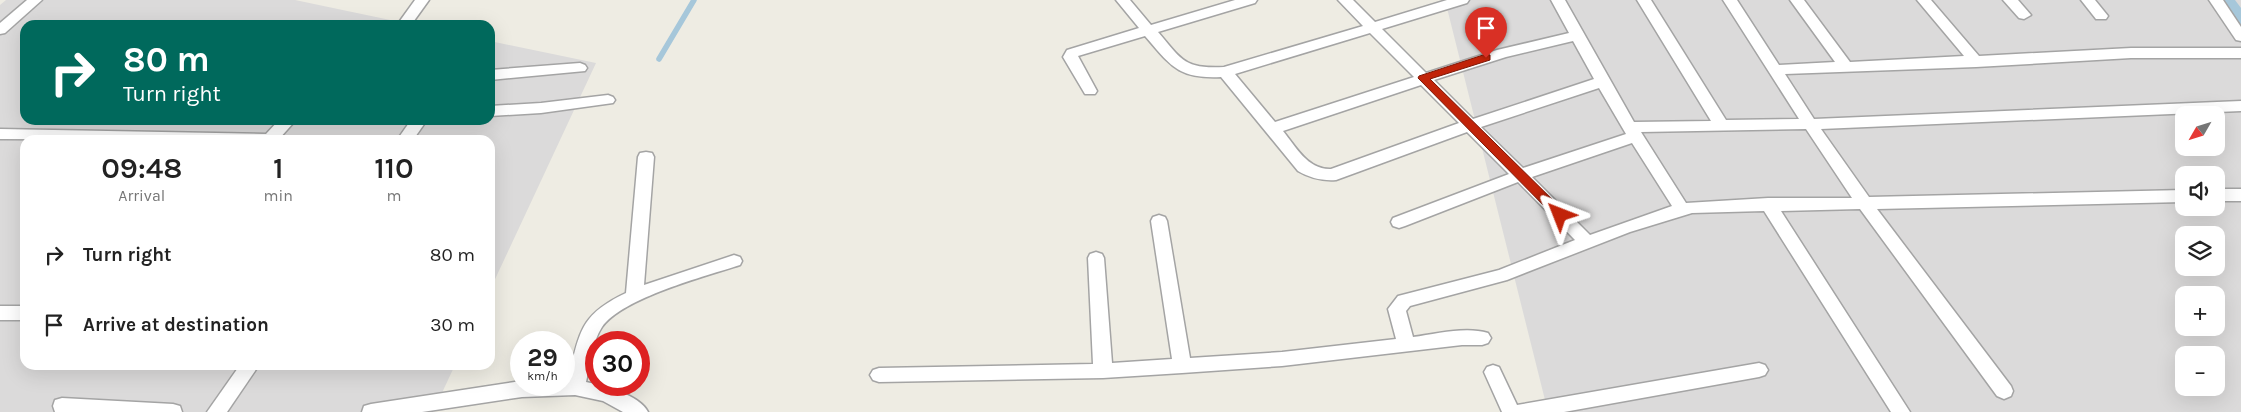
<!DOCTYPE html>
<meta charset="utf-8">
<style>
body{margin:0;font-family:Karla,sans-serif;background:#f6f6f6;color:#222;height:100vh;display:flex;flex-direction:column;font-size:19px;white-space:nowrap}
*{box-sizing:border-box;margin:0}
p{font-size:16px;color:#767676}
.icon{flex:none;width:28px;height:28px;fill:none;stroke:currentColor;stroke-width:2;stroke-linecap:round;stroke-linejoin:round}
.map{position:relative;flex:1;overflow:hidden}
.side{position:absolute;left:20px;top:135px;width:475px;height:235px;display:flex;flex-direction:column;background:#fff;border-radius:15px;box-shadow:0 5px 20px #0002}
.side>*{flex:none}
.banner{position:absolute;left:20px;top:20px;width:475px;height:105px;border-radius:15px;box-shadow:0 5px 20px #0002;background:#00695c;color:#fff;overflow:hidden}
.needle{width:32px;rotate:231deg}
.fabs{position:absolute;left:2175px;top:106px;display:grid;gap:10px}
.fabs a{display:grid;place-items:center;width:50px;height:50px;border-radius:10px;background:#fff;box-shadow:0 5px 20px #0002;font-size:25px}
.speed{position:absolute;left:510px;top:331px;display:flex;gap:10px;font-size:25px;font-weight:700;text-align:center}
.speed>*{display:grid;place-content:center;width:65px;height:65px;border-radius:50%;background:#fff;box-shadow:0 5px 20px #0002;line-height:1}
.speed small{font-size:12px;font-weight:400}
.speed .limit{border:8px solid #d22;background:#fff;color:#111}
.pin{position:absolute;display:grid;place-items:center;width:42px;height:42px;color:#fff;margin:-51px -21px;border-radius:50% 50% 50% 0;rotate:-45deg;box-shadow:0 0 5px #0007}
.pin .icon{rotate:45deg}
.me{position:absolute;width:55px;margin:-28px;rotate:315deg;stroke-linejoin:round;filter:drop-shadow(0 0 4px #0008)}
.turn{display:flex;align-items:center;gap:18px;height:105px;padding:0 20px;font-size:22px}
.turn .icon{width:65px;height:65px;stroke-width:2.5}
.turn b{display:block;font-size:35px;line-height:42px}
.eta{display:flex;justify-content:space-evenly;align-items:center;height:85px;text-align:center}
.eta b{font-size:30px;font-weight:600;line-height:35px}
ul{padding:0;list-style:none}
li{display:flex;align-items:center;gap:15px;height:70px;padding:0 20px}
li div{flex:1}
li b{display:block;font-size:19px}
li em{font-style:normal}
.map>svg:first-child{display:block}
.residential{fill:#dbdada;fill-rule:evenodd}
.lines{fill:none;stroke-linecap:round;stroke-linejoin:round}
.stream{stroke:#a6c7da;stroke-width:5.5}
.canal{fill:#a6c7da;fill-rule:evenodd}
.minor-casing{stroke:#a4a4a4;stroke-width:3}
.minor{fill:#fff;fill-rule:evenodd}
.route{fill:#c12309;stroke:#7d1706}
</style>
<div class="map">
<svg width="2241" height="412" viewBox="0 0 2241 412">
<rect width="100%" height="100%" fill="#eeece3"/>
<g class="residential">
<path d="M 6,0 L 295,0 L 414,25 L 25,25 L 25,120 L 490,120 L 490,41 L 596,63 L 490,290 L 490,140 L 25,140 L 25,365 L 455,365 L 433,412 L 0,412 L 0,5 Z"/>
<path d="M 1445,0 L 2241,0 L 2241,412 L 1548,412 ZM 2184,115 L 2216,115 L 2216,148 L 2184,148 ZM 2184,175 L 2216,175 L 2216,208 L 2184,208 ZM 2184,235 L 2216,235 L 2216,268 L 2184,268 ZM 2184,295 L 2216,295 L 2216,328 L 2184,328 ZM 2184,355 L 2216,355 L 2216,388 L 2184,388 Z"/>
</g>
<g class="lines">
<path class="stream" d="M 659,59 L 694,0"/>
<path class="canal" d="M 2219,0 L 2235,0 L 2241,8 L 2241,25 L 2235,24 Z"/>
<defs>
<g id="minor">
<path d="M 27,0 L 42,0 L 5,33 L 0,34 L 0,23 Z"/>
<path d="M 415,0 L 429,0 L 411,25 L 397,25 Z"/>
<path d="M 1116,0 L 1130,0 L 1151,25 L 1235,0 L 1257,0 L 1255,3 L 1158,32 C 1182,60 1184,69 1224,67 L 1363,26 L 1338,0 L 1353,0 L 1375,22 L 1447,0 L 1469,0 L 1467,3 L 1382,29 L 1426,73 L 1497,50 L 1569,33 L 1551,0 L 1565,0 L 1634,122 L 1711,121 L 1637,0 L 1651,0 L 1726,120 L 1799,119 L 1723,0 L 1737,0 L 1779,65 L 1835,62 L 1790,0 L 1804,0 L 1850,62 L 1964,56 L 1917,0 L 1931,0 L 1979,56 L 2131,48 L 2241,48 L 2241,58 L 2131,58 L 1976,67 L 1785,74 L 1814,119 L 2241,101 L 2241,111 L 1821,129 L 1869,197 L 2184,190 L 2184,202 L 1877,209 L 2011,386 L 2013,391 L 2011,396 L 2004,399 L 1997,396 L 1860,209 L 1781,211 L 1910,412 L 1891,412 L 1764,211 L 1692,213 L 1630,232 L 1507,280 L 1410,306 L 1406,311 L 1413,337 C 1436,334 1466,326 1488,333 L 1491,338 L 1488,343 L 1482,345 L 1462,345 L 1282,366 L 1182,373 L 1103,378 L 879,382 L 873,380 L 870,375 L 873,370 L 879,368 L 1093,364 L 1088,258 L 1090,254 L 1096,252 L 1102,254 L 1104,258 L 1112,363 L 1172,359 L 1151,221 L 1153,217 L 1159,215 L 1165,217 L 1167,221 L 1190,358 L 1282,352 L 1396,339 L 1388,309 L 1398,296 L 1499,270 L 1575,240 L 1518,182 L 1405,226 L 1399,228 L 1393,226 L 1391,222 L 1393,218 L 1509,174 L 1467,132 L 1336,180 C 1322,181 1310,178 1298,171 L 1221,77 C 1178,79 1171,66 1145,36 L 1078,56 L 1097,91 L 1095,94 L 1085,94 L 1063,57 L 1067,50 L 1139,28 ZM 1370,33 L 1414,77 L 1275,122 L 1235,74 ZM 1573,41 L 1594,79 L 1473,119 L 1434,80 L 1506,57 ZM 1421,85 L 1459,123 L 1331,169 C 1308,170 1296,147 1283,131 ZM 1599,88 L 1626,134 L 1523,168 L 1481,127 ZM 1806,129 L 1852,198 L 1768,198 L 1686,203 L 1641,132 ZM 1632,143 L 1672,206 L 1590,235 L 1532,177 Z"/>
<path d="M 2003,0 L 2018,0 L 2031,15 L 2024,19 L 2019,18 Z"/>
<path d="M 2081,0 L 2095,0 L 2108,16 L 2106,19 L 2096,19 Z"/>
<path d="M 2209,0 L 2223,0 L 2241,27 L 2241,41 L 2236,40 Z"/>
<path d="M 580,63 L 585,65 L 587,68 L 585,71 L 490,80 L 490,70 Z"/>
<path d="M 608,95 L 613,97 L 615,100 L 613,103 L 541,113 L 490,116 L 490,106 L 541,103 Z"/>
<path d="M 279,120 L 296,120 L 278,140 L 0,139 L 0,129 L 266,134 Z"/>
<path d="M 411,120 L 427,120 L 413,140 L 397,140 Z"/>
<path d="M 646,152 L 652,153 L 654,157 L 644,285 L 734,255 L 740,257 L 742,261 L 740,265 C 706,276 622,298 602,327 C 592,342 590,365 586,382 C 602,385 640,395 648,412 L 623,412 L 603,401 L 575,395 L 522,397 L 422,412 L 362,412 L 364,406 L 371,404 L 521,381 L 521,385 L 564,385 L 564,379 L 568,379 C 580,333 579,315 626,293 L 638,157 L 640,153 Z"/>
<rect x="2216" y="189" width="25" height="12"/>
<rect x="0" y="306" width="25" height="14"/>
<path d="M 1759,363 L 1765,365 L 1768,370 L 1765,375 L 1759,377 L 1564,412 L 1502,412 L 1484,372 L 1487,367 L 1493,365 L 1499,367 L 1517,405 Z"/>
<path d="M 240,365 L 259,365 L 227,412 L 207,412 Z"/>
<path d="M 62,398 L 173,404 L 180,406 L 182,412 L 55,412 L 53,406 L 55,400 Z"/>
</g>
</defs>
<use href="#minor" class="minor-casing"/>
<use href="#minor" class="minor"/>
</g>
<path class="route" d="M 1486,54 L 1490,55 L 1490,60 L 1430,79 L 1565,212 L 1566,215 L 1565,218 L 1556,218 L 1418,78 L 1419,76 Z"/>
</svg>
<div class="fabs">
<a><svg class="needle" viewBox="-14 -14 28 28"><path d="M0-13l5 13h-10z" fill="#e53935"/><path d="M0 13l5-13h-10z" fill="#767676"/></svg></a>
<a><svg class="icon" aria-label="sound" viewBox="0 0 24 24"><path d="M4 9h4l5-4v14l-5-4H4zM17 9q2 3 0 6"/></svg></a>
<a><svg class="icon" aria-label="layers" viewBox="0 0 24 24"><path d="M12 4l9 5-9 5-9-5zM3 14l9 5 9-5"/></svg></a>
<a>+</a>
<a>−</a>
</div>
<div class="speed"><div>29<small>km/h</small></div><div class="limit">30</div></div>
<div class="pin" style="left:1486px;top:58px;background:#d93025"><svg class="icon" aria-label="arrive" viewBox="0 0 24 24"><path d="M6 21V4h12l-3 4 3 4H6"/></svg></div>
<svg class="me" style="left:1560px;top:215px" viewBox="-20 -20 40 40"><path d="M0-17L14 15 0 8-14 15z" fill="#c12309" stroke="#fff" stroke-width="4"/></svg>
<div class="banner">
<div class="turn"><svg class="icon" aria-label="right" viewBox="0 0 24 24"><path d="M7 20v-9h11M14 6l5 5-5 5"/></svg><div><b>80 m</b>Turn right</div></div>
</div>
<section class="side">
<div class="eta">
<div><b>09:48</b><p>Arrival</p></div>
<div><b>1</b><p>min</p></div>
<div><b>110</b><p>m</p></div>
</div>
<ul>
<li><svg class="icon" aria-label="right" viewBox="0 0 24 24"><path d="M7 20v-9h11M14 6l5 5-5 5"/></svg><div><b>Turn right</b></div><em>80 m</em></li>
<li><svg class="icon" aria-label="arrive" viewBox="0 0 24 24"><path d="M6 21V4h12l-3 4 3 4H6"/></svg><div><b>Arrive at destination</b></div><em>30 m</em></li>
</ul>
</section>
</div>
